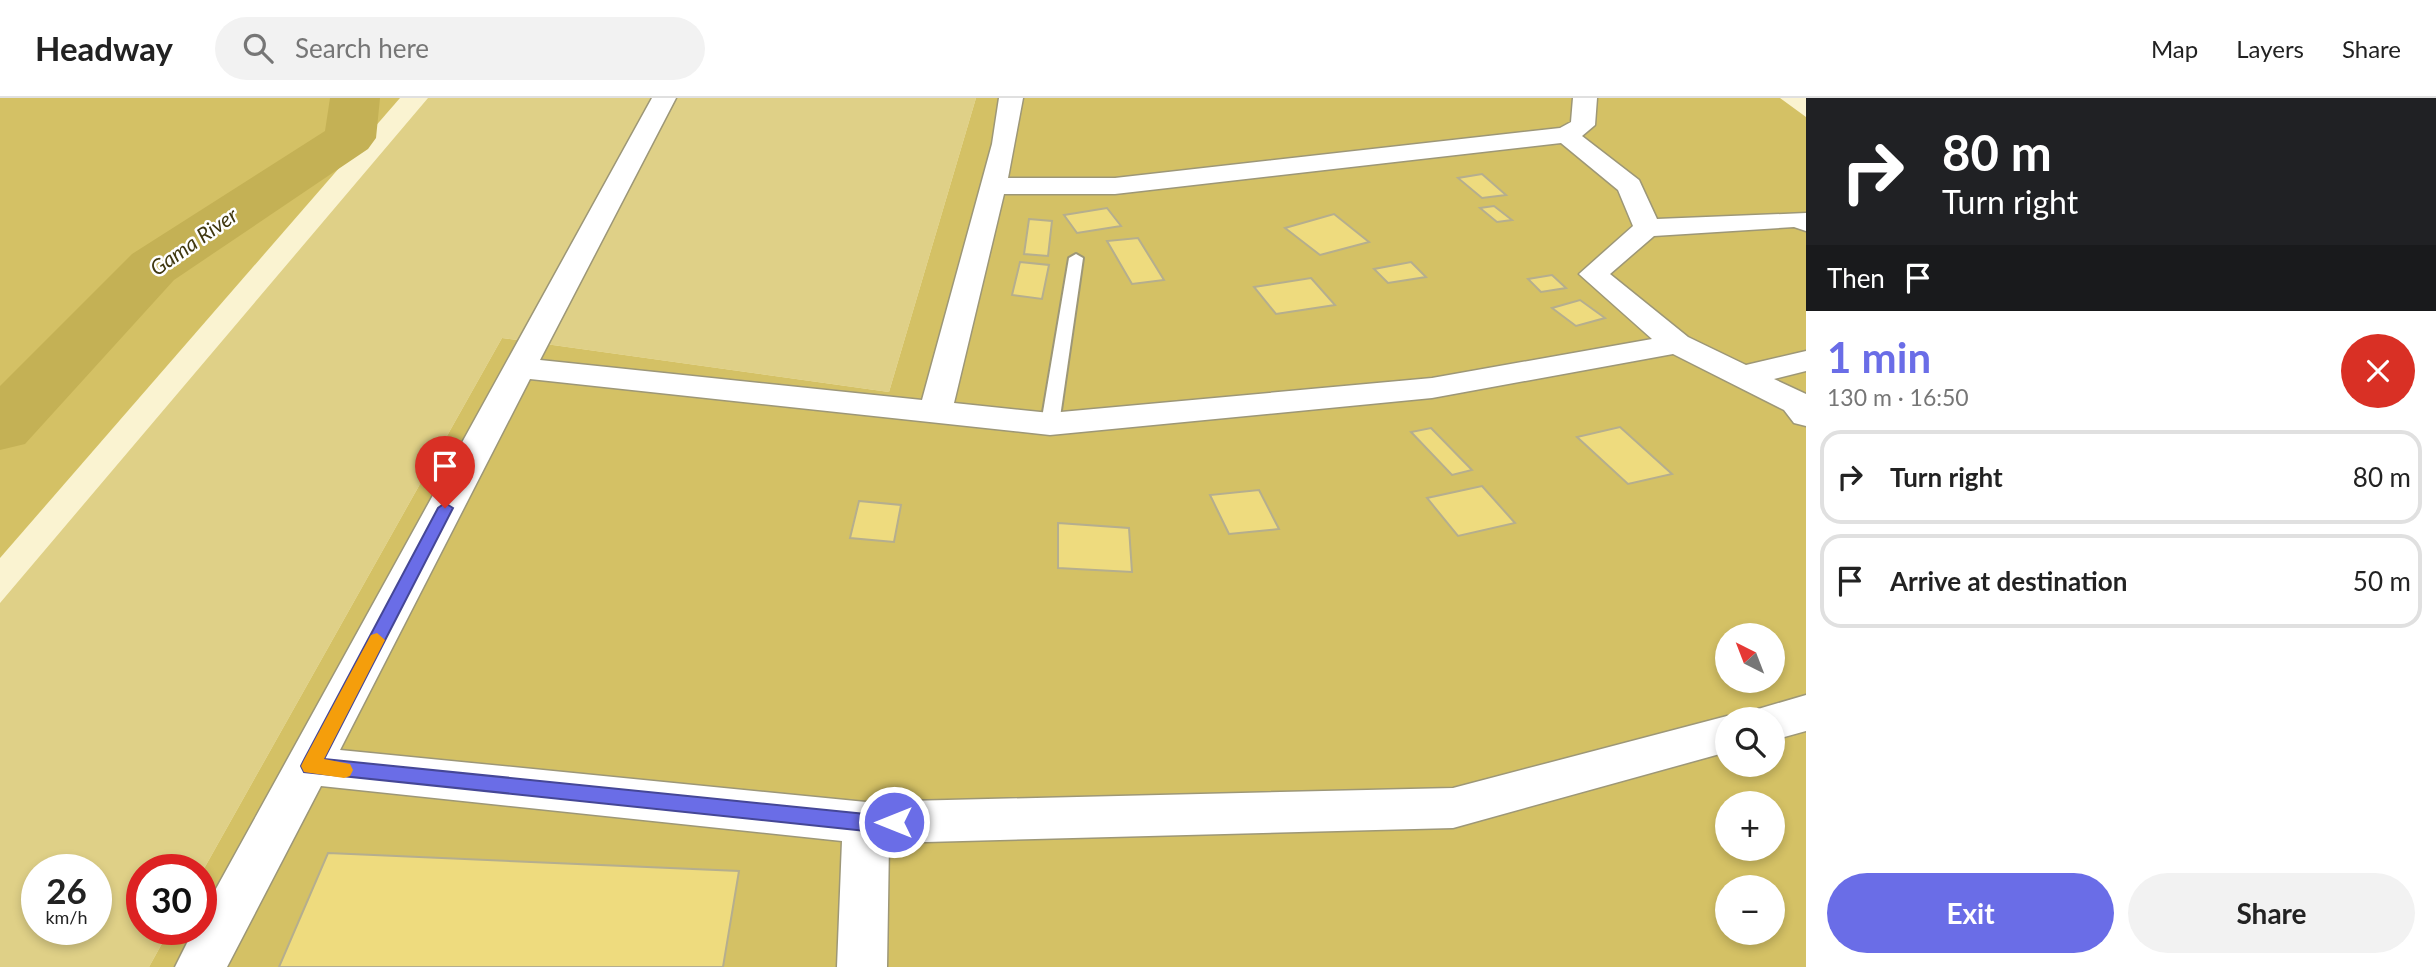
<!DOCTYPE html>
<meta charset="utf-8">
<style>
body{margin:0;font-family:Lato,sans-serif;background:#f2f2f2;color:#222;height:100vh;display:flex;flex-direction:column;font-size:26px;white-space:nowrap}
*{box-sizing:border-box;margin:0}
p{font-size:23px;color:#767676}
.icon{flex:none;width:38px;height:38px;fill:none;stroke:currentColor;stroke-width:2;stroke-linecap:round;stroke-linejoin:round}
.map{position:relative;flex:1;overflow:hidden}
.panel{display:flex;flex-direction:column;background:#fff;width:630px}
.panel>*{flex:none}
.hud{background:#202124;color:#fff;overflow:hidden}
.needle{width:46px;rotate:318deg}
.fabs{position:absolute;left:1715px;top:525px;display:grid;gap:14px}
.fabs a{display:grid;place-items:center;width:70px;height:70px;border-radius:50%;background:#fff;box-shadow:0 4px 10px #0003;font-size:35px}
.speed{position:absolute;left:21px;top:756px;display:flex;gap:14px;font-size:35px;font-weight:700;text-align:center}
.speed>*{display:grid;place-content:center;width:91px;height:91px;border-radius:50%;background:#fff;box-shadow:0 4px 10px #0003;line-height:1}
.speed small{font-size:18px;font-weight:400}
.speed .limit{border:10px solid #d22;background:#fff;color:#111}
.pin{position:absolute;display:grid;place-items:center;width:60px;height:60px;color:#fff;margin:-72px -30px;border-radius:50% 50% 50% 0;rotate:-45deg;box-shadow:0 0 7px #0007}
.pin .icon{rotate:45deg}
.me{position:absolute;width:77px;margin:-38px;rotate:270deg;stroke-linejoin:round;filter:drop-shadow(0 0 5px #0008)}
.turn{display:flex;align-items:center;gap:24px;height:147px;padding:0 21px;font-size:32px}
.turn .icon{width:91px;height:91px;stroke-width:2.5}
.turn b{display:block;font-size:49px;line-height:60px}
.then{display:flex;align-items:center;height:66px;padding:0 21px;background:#0003;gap:14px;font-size:26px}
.round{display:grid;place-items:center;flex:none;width:74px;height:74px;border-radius:37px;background:#f2f2f2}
.summary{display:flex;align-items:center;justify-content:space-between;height:119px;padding:0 21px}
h1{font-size:42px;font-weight:700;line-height:52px;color:#6a6de7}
.cta{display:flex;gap:14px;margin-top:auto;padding:14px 21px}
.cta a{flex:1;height:80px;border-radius:42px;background:#6a6de7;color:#fff;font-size:28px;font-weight:700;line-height:80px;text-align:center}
.cta a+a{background:#f2f2f2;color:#222}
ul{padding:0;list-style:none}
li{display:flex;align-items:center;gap:21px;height:94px;margin:0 14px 10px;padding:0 7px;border:4px solid #e0e0e0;border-radius:21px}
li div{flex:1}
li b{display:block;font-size:26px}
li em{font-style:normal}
header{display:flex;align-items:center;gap:42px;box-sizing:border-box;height:98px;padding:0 35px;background:#fff;border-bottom:2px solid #e0e0e0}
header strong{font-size:33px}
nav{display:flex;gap:38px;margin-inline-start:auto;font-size:24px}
.search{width:490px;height:63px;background:#f2f2f2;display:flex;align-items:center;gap:18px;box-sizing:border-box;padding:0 24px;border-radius:38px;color:#767676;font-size:26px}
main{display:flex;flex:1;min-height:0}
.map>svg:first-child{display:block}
.green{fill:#dfd087;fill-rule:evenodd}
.forest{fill:#d4c165;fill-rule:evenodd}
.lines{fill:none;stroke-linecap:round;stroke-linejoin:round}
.river{fill:#c4b155;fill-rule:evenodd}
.building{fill:#eedb7e;stroke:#b5ae8e;stroke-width:2}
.service-casing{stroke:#9d9777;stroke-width:4}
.minor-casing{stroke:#9d9777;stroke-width:3}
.service{fill:#fff;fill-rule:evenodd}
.minor{fill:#fff;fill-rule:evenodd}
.route{fill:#6a6de7;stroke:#454796;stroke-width:2}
.slow{fill:#f59e0b}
.labels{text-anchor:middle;stroke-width:5;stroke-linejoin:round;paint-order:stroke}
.far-water-label{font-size:21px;font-style:italic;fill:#403810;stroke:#fff}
</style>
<header>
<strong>Headway</strong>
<div class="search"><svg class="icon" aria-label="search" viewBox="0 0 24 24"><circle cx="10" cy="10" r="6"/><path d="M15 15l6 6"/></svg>Search here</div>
<nav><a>Map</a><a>Layers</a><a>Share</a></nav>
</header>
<main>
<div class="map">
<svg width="1806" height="869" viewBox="0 0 1806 869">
<rect width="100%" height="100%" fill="#faf3d1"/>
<path class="green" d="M 428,0 L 976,0 L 889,294 L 502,240 L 201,776 L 201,772 L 142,772 L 142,831 L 170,831 L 149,869 L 0,869 L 0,505 ZM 37,772 L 96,772 L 96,831 L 37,831 Z"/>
<g class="forest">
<path d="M 0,0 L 400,0 L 0,460 Z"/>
<path d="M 976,0 L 1780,0 L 1806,19 L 1806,869 L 149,869 L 170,831 L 201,831 L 201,776 L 502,240 L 889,294 ZM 1727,537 L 1773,537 L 1773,583 L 1727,583 ZM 1727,621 L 1773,621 L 1773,667 L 1727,667 ZM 1727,705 L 1773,705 L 1773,751 L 1727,751 ZM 1727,789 L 1773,789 L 1773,835 L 1727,835 Z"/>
</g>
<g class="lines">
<path class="river" d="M 330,0 L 380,0 L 376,40 L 368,51 L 174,182 L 25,346 L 0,352 L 0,288 L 132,156 L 325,33 Z"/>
</g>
<g class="building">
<path d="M 1482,76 L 1506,97 L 1482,100 L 1458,80 Z"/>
<path d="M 1494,108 L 1512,122 L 1497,124 L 1480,110 Z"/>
<path d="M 1107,110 L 1121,128 L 1077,135 L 1064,117 Z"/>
<path d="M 1334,116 L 1369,144 L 1320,157 L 1285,130 Z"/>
<path d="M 1029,121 L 1052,123 L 1048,158 L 1024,156 Z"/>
<path d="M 1138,140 L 1164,182 L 1132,186 L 1107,143 Z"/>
<path d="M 1020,164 L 1049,167 L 1042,201 L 1012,197 Z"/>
<path d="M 1411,164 L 1426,179 L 1388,185 L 1374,171 Z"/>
<path d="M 1552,177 L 1566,190 L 1541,194 L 1528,181 Z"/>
<path d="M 1311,180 L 1335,207 L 1276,216 L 1254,189 Z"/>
<path d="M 1580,202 L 1605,220 L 1576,228 L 1552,210 Z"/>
<path d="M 1620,329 L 1672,376 L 1628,386 L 1577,339 Z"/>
<path d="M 1431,330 L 1472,372 L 1452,377 L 1411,334 Z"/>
<path d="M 1482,388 L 1515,425 L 1458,438 L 1427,400 Z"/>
<path d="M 1259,392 L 1279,431 L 1229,436 L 1210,397 Z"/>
<path d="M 859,403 L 901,407 L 894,444 L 850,440 Z"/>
<path d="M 1058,425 L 1129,430 L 1132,474 L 1058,470 Z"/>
<path d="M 328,755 L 739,773 L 723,869 L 279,869 Z"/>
</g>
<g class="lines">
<defs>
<path id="service" d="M 1076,156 L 1083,160 L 1059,326 L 1050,332 L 1041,326 L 1069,160 Z"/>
<g id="minor">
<path d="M 652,0 L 676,0 L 540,262 L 922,302 L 992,46 L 999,0 L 1023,0 L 1008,80 L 1115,80 L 1560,30 L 1571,24 L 1573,0 L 1597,0 L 1595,27 L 1582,38 L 1639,82 L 1657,121 L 1806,115 L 1806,133 L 1794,129 L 1654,138 L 1610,176 L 1688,239 L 1746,267 L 1806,253 L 1806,273 L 1774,281 L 1806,296 L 1806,328 L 1794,325 L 1784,312 L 1673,256 L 1432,300 L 1050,337 L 530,281 L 340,652 L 866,704 L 1453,690 L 1727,618 L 1737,621 L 1727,621 L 1727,654 L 1453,730 L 889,745 L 887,869 L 837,869 L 842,743 L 321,688 L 227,869 L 175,869 L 194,831 L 201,831 L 201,818 ZM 1561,45 L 1618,92 L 1633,128 L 1579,176 L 1652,241 L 1432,280 L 1050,315 L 954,305 L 1004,96 L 1115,96 Z"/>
<path d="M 1806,597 L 1806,633 L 1773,642 L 1773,621 L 1753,621 L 1758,611 Z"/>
</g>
</defs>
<use href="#service" class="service-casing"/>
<use href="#minor" class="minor-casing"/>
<use href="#service" class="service"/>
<use href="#minor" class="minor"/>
</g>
<path class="route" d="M 445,405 L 453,410 L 324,661 L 866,716 L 901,717 L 904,724 L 901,730 L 866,733 L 304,674 L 301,668 L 304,662 L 438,410 Z"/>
<path class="slow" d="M 377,535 L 385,542 L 324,661 L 350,666 L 353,672 L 350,678 L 344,680 L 304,674 L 301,668 L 304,662 L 371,537 Z"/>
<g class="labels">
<g class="far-water-label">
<text transform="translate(194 144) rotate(-35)" y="7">Gama River</text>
</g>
</g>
</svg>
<div class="fabs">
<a><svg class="needle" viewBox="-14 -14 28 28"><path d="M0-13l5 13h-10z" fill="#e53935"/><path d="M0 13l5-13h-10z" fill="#767676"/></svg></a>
<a><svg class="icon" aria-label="search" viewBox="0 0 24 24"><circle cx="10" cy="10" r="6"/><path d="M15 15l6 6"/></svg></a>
<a>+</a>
<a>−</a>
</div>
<div class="speed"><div>26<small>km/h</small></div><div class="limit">30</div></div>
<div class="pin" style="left:445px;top:410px;background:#d93025"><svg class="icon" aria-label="arrive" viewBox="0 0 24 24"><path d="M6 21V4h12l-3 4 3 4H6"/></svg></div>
<svg class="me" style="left:894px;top:724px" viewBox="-20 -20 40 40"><circle r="17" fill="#6a6de7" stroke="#fff" stroke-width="3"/><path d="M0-11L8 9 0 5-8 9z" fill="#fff"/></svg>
</div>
<section class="panel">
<div class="hud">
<div class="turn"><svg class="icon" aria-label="right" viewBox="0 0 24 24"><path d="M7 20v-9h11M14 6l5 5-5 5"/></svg><div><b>80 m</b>Turn right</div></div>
<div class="then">Then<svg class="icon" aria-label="arrive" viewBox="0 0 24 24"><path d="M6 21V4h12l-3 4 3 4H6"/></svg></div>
</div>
<div class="summary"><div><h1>1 min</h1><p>130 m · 16:50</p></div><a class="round" style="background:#d93025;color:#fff"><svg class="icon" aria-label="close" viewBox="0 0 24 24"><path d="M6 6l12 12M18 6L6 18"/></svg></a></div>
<ul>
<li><svg class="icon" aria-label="right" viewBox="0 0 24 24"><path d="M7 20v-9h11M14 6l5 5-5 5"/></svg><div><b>Turn right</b></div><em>80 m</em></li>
<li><svg class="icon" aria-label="arrive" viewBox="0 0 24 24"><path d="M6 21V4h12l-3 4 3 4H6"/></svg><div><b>Arrive at destination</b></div><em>50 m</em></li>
</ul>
<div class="cta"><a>Exit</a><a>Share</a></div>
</section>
</main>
